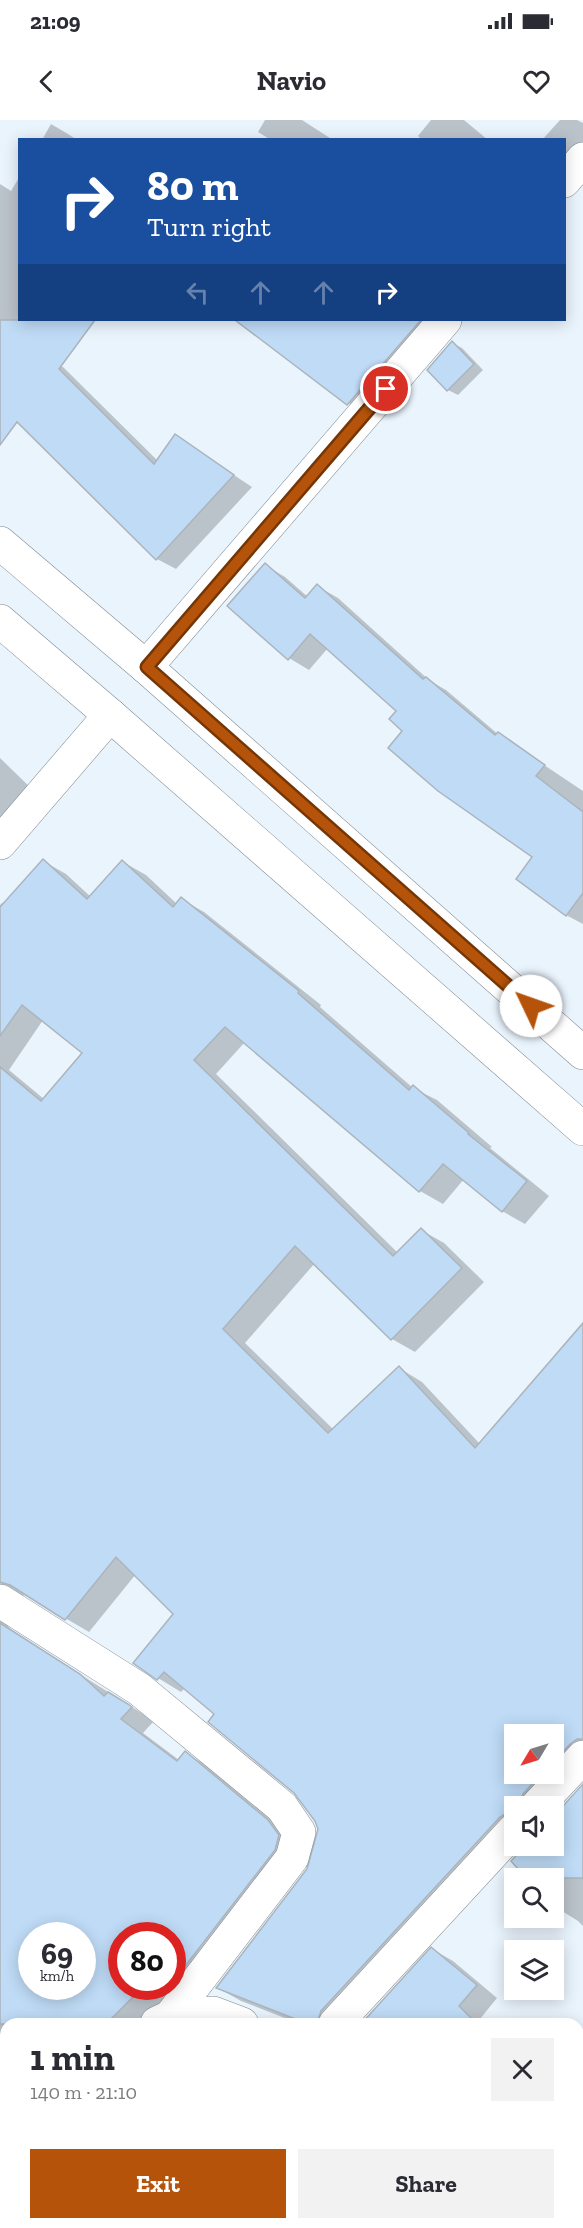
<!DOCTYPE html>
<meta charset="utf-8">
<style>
body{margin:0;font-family:"Zilla Slab",serif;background:#f2f2f3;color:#2b2b33;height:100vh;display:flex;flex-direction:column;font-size:22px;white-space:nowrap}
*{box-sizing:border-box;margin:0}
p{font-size:20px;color:#7c7c81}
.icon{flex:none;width:33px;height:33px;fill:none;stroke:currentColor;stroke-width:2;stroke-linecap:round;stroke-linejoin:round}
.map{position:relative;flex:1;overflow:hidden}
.sheet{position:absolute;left:0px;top:1898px;width:584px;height:212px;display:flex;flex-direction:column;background:#fff;border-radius:18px 18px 0 0;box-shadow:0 3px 15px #0003}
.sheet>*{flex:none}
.hud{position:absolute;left:18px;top:18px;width:548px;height:183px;border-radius:0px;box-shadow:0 3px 15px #0003;background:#1a4fa0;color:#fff;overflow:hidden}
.needle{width:39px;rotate:232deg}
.fabs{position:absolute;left:504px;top:1604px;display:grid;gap:12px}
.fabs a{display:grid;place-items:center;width:60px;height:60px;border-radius:0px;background:#fff;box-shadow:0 3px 15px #0003;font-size:30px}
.speed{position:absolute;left:18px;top:1802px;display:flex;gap:12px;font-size:30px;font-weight:700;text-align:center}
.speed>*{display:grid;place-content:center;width:78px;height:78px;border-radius:50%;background:#fff;box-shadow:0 3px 15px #0003;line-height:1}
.speed small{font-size:15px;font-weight:400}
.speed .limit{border:9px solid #d22;background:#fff;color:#111}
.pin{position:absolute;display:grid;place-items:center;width:51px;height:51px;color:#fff;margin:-26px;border:3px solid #fff;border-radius:50%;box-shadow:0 2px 6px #0007}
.me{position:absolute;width:66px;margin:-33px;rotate:312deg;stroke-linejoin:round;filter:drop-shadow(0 0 4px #0008)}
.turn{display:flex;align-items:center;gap:21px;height:126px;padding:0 30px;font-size:27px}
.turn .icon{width:78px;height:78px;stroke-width:2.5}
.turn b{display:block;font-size:42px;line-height:51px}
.lanes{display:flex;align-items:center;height:57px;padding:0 30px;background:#0003;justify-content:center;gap:30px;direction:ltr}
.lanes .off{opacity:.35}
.round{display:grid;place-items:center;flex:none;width:63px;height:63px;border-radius:0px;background:#f2f2f3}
.head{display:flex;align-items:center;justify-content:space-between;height:102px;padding:0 30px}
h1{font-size:36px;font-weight:700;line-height:45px}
.primary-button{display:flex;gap:12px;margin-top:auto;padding:12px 30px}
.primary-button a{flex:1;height:69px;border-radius:0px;background:#b45309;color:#fff;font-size:24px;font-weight:700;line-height:69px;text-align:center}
.primary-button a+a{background:#f2f2f3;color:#2b2b33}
.status{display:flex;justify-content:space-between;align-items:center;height:42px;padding:0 30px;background:#fff;direction:ltr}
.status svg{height:16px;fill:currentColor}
header{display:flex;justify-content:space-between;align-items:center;height:78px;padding:0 30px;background:#fff;font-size:27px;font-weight:700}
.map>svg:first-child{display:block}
.shadow{fill:#0003;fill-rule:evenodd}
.building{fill:#bfdbf6;stroke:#abb4bc;stroke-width:1.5;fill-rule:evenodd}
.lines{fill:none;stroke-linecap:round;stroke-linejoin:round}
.minor-casing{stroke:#7f8890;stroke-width:34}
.trunk-casing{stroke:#7f8890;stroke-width:34}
.minor{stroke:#fff;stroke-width:33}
.trunk{stroke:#fff;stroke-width:33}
.route-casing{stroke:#753606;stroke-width:15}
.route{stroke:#b45309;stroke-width:10}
</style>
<div class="status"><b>21:09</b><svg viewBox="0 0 49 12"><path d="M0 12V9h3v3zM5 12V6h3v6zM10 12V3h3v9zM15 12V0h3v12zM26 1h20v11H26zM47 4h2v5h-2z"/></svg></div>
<header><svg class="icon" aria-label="back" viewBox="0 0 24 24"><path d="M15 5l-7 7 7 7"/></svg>Navio<svg class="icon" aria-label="heart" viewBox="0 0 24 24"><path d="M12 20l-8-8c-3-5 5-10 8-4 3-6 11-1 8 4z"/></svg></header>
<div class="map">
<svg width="583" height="2108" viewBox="0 0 583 2108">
<rect width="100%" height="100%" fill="#eaf4fd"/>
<g class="shadow">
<path d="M 265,0 L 302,0 L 333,20 L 271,20 L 258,12 Z"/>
<path d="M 431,0 L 464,0 L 488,20 L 422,20 L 418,16 Z"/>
<path d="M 560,0 L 577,0 L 583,3 L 583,42 L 564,74 L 564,20 L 542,20 Z"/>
<path d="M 51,4 L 68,14 L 77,20 L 42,20 Z"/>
<path d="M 20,56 L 20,200 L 27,200 L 0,245 L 0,64 L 11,71 Z"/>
<path d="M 252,200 L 429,200 L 367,294 L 348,283 L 246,208 Z"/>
<path d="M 452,223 L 462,228 L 483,250 L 458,275 L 448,270 Z"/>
<path d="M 45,236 L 63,247 L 158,341 L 175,316 L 252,367 L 176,449 L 157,439 Z"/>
<path d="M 265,445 L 285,457 L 308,477 L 317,466 L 338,478 L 430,561 L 446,570 L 499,615 L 583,671 L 583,804 L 566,795 L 534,737 L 404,611 L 398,591 L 328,528 L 309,550 L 289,538 Z"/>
<path d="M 0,638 L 37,674 L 0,712 Z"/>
<path d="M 43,741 L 66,754 L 91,777 L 123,742 L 146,755 L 177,784 L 181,779 L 204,792 L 321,885 L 320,887 L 413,968 L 437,980 L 492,1027 L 490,1028 L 549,1076 L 525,1104 L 502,1091 L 464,1059 L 443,1084 L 420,1071 L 245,922 L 216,954 L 398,1133 L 421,1110 L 444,1123 L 484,1162 L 415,1232 L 392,1219 L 315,1143 L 245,1223 L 334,1310 L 399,1248 L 422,1262 L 480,1324 L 583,1205 L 583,1647 L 546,1686 L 514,1686 L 514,1720 L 345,1904 L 300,1904 L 241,1881 L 218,1868 L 308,1750 L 319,1708 L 295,1672 L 216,1594 L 185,1568 L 181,1572 L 158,1558 L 175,1494 L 136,1454 L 89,1512 L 26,1475 L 15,1477 L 4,1495 L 7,1505 L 13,1512 L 151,1599 L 154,1601 L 143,1613 L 179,1640 L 185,1633 L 208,1646 L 291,1715 L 301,1730 L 142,1904 L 6,1904 L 6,1932 L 0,1929 L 0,785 L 2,783 L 4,785 ZM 43,900 L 84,932 L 44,979 L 9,950 ZM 514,1614 L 554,1614 L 554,1653 L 514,1653 ZM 32,1815 L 82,1815 L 82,1866 L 32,1866 ZM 122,1815 L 172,1815 L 172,1866 L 122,1866 Z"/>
<path d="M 583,1667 L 583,1806 L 578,1801 L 554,1786 L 554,1758 L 528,1758 L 528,1725 L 554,1725 L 554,1698 Z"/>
<path d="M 432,1829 L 453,1841 L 497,1878 L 480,1899 L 484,1904 L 363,1904 Z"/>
<path d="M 578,2028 L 583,2034 L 583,2108 L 529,2108 L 528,2103 L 578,2103 Z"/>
<path d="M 21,2103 L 240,2103 L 245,2108 L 18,2108 Z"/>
<path d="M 325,2103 L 513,2103 L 509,2108 L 329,2108 Z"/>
</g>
<g class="building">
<path d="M 0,200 L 95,200 L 59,249 L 154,344 L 175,314 L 234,355 L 156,440 L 17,302 L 0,325 Z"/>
<path d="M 235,200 L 421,200 L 347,285 Z"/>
<path d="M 452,221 L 474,244 L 447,271 L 427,250 Z"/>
<path d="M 265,443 L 305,478 L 317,464 L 423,559 L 426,557 L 495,615 L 498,612 L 545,645 L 536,656 L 583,692 L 583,773 L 566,796 L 516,759 L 532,737 L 438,671 L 388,628 L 402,611 L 389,599 L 396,591 L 310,514 L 288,540 L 227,486 Z"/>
<path d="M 43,739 L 87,779 L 122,740 L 173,787 L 181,777 L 299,871 L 298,873 L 409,970 L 413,965 L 469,1013 L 468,1014 L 527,1061 L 502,1092 L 443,1044 L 419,1072 L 225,907 L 194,940 L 393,1136 L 421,1108 L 462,1148 L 391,1220 L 295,1126 L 223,1209 L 328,1313 L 399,1246 L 475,1328 L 583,1203 L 583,1619 L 577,1619 L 570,1624 L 554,1641 L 554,1614 L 514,1614 L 514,1653 L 542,1653 L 523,1674 L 519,1686 L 514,1686 L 514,1692 L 508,1692 L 500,1697 L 321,1891 L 317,1904 L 308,1904 L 216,1868 L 307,1749 L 318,1709 L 315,1701 L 294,1673 L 208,1602 L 214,1594 L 164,1552 L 157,1560 L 133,1543 L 173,1494 L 116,1437 L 65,1500 L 10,1465 L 0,1462 L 0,947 L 41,981 L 82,933 L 22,885 L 0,916 L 0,787 Z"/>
<path d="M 0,1503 L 80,1554 L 104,1576 L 108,1572 L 128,1584 L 132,1587 L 121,1599 L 177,1641 L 185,1631 L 268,1700 L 279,1715 L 275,1730 L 179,1854 L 172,1851 L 172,1815 L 122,1815 L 122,1866 L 144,1866 L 106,1904 L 0,1904 ZM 32,1815 L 82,1815 L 82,1866 L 32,1866 Z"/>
<path d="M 583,1664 L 583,1758 L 526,1758 L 511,1741 L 526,1725 L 554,1725 L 554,1696 Z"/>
<path d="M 431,1827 L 477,1865 L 459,1886 L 477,1904 L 361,1904 Z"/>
</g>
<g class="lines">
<defs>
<g id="minor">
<path d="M 564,61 L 583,39"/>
<path d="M 146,547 L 445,200"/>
<path d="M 0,723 L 110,595"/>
<path d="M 0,1481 L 139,1569 L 282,1687 L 299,1712 L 292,1738 L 170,1897"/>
<path d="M 537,1686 L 583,1637"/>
<path d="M 157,1903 L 170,1897 L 213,1893 L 242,1904"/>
<path d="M 335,1904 L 514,1710"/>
<path d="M 0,1963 L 6,1967"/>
<path d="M 0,2099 L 6,2091"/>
<path d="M 505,2103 L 509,2108"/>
</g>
<g id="trunk">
<path d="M 0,423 L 146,547 L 583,933"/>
<path d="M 0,501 L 110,595 L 583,1009"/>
</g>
</defs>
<use href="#minor" class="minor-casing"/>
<use href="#trunk" class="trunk-casing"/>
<use href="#minor" class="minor"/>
<use href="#trunk" class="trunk"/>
</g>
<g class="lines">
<defs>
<path id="route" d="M 386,269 L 147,547 L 531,886"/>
</defs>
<use href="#route" class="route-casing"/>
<use href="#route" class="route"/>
</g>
</svg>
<div class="fabs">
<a><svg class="needle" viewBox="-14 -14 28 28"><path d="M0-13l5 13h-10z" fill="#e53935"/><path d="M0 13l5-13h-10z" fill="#7c7c81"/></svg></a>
<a><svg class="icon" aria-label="sound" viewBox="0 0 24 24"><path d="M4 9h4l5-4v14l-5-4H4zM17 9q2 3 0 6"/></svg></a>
<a><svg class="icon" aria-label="search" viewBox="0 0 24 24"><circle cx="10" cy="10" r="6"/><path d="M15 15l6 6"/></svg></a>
<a><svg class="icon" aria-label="layers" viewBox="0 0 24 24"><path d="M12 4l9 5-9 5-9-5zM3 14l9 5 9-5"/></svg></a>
</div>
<div class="speed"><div>69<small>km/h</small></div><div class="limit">80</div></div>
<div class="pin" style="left:386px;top:269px;background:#d93025"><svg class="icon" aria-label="arrive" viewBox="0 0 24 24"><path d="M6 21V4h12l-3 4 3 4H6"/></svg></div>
<svg class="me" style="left:531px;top:886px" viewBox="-20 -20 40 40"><circle r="19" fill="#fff"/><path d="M0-13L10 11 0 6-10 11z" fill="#b45309"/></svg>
<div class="hud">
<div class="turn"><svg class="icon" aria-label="right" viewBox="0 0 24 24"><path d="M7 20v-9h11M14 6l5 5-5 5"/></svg><div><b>80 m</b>Turn right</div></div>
<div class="lanes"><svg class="icon off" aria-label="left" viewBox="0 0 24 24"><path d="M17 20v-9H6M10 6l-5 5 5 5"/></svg><svg class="icon off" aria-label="ahead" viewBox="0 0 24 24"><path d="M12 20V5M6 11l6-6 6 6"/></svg><svg class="icon off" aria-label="ahead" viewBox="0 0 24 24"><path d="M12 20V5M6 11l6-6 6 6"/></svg><svg class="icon" aria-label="right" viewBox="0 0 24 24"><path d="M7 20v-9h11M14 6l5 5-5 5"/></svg></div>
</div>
<section class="sheet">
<div class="head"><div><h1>1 min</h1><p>140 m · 21:10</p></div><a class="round"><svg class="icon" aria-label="close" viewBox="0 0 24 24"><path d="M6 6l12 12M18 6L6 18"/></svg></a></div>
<div class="primary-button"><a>Exit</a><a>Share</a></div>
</section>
</div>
